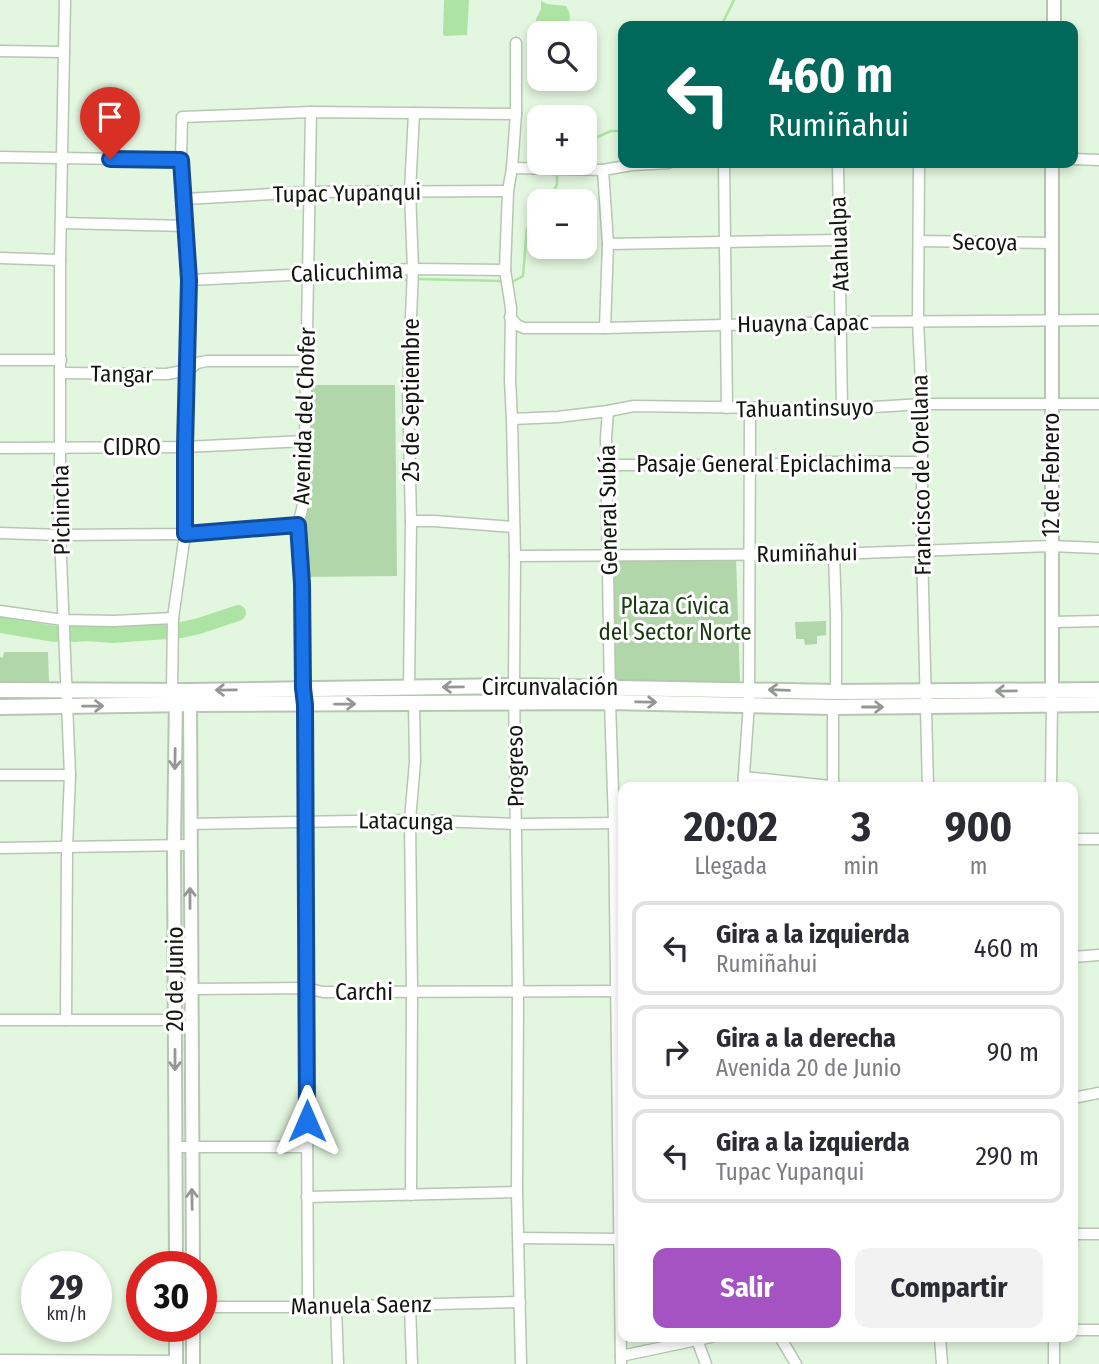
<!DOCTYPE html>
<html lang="es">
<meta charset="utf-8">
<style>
body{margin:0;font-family:"Fira Sans Condensed",sans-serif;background:#f2f2f3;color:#2b2b33;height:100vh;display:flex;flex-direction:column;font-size:26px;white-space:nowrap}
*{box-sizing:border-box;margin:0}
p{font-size:23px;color:#7c7c81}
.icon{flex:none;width:38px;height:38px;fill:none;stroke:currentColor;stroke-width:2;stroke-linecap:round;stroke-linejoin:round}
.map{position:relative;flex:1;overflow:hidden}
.side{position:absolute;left:618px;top:782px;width:460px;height:560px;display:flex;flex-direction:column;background:#fff;border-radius:14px;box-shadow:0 4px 10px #0003}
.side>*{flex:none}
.guide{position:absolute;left:618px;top:21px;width:460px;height:147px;border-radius:14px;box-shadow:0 4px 10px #0003;background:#00695c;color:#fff;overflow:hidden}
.buttons{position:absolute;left:527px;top:21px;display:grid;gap:14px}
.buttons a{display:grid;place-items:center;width:70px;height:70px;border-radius:14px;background:#fff;box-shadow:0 4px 10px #0003;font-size:35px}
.speed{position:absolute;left:21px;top:1251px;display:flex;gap:14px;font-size:35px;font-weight:700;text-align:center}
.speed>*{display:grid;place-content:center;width:91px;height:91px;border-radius:50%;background:#fff;box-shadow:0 4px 10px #0003;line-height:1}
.speed small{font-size:18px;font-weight:400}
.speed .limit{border:10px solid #d22;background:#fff;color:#111}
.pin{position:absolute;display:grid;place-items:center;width:60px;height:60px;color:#fff;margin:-72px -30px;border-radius:50% 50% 50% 0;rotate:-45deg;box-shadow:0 0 7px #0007}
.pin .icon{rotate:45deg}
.me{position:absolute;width:77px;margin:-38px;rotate:0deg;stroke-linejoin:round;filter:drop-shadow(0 0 5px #0008)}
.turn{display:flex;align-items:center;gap:24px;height:147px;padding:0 35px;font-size:32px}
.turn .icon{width:91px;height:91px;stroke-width:2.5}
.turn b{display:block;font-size:49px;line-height:60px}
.eta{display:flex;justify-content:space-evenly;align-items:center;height:119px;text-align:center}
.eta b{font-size:42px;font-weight:700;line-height:49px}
.primary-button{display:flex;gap:14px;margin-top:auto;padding:14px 35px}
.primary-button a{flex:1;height:80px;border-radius:14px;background:#a553c3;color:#fff;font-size:28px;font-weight:700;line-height:80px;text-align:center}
.primary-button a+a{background:#f2f2f3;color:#2b2b33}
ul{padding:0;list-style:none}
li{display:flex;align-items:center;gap:21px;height:94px;margin:0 14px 10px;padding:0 21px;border:4px solid #e1e1e2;border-radius:14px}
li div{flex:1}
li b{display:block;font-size:26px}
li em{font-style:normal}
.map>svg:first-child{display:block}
.green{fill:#b1d6aa}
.water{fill:#ade4a3}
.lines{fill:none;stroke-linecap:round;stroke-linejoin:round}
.stream{stroke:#ade4a3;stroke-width:2.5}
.river{stroke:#ade4a3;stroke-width:16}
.minor-casing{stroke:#b5c7b1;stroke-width:13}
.tertiary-casing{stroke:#b5c7b1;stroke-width:16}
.secondary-casing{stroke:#b5c7b1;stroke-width:18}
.minor{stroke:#fff;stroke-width:10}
.tertiary{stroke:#fff;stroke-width:12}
.secondary{stroke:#fff;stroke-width:14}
.oneway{stroke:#949793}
.route-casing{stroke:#114b97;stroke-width:18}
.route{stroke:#1a73e8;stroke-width:12}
.labels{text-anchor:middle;stroke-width:6;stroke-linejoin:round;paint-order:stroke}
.street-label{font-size:23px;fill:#11170f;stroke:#fff}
.park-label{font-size:23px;fill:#16390e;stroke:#fff}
</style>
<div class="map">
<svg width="1099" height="1364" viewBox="0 0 1099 1364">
<rect width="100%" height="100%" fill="#e3f6df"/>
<g class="green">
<path d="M 312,385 L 395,385 L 397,576 L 301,577 L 299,519 L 306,504 Z"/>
<path d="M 736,557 L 740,682 L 613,680 L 610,558 Z"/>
<path d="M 826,621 L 826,635 L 817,636 L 817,644 L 805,645 L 804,639 L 796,639 L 795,622 Z"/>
<path d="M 4,652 L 48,652 L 49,684 L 0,684 L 0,657 L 3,658 Z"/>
</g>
<g class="water">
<path d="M 444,0 L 469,0 L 467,35 L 444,36 L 443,34 Z"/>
<path d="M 541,1 L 547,4 L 566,6 C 580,29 553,32 537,27 L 536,19 L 541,9 Z"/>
</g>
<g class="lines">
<g class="stream">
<path d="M 721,26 L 734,0"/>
<path d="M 584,143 L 611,131 L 623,131"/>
<path d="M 549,201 L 557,184 L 557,173"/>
<path d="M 390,278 L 405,280"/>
<path d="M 418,279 L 501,281"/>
<path d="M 316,280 L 333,282 L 374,280"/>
<path d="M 512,282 L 523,276 L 527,228 L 539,213"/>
</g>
<g class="river">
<path d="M 0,625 L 55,634"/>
<path d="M 181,630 L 199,626 L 238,613"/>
<path d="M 74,634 L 87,633 L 113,635 L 167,631"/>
</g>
<defs>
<g id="minor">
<path d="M 65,0 L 60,260 L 60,535 L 70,775 L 67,848 L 66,1020"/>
<path d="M 516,43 L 516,114 L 512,168 L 508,191 L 505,270 L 511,308 L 510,380 L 512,419 L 515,556 L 514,686 L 518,991 L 517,1192 L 521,1364"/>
<path d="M 0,51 L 64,52"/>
<path d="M 0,157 L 181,160"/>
<path d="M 1073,159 L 1099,160"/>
<path d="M 724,163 L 727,408"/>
<path d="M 838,163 L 842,409"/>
<path d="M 919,163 L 918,321 L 922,404 L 922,550 L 928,788"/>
<path d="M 512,168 L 603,170 L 632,165 L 669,163"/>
<path d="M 603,170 L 608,244 L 605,328"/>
<path d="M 185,199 L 309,192 L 508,191"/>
<path d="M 61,223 L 187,226"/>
<path d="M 919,241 L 1051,243"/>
<path d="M 608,244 L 839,240"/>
<path d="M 0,258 L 60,260"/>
<path d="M 189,280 L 413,269 L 505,270"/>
<path d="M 510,317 L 517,325 L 524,328 L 605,328 L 842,322 L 1099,320"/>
<path d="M 0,360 L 61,360"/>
<path d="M 60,373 L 167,374 L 188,370 L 197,363 L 207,361 L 307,361"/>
<path d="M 608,411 L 606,438 L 610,702 L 614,823 L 621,1364"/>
<path d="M 512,419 L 558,417 L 608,411 L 634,406 L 842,409 L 922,404 L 1099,404"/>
<path d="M 0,448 L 185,447 L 305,441"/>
<path d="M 607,465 L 749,465 L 824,462 L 921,462"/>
<path d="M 411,521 L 434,521 L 514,527"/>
<path d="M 0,533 L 60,535 L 185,534 L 298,525"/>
<path d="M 834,554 L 836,615 L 836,692"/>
<path d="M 515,556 L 834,554 L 1051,546 L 1099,548"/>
<path d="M 0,611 L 63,620 L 114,621 L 173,618"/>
<path d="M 1053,622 L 1099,621"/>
<path d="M 409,687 L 411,521 L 408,389 L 413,269 L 410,191 L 414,113"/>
<path d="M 172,691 L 173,618 L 185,534 L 185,447 L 188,370 L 189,280 L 181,160 L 182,117 L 311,112 L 516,114"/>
<path d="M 0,775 L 70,775"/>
<path d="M 744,777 L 830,786 L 833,783 L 833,707"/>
<path d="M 743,788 L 749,704 L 750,409"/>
<path d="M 1051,788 L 1052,698"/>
<path d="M 190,824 L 410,820 L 517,824 L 623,823"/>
<path d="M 1073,839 L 1099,839"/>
<path d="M 0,848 L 190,845"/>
<path d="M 1073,957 L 1099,955"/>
<path d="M 190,989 L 306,988 L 323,992 L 623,991"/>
<path d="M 0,1020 L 175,1020"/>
<path d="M 1073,1098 L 1099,1093"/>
<path d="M 175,1147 L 307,1147"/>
<path d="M 411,1195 L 412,992 L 410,820 L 415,762 L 414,704"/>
<path d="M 307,1197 L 517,1192"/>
<path d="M 1073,1234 L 1099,1234"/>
<path d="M 519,1238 L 623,1239"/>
<path d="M 410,1305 L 412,1364"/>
<path d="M 336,1306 L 338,1364"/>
<path d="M 201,1307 L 308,1307 L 520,1302"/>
<path d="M 308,1307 L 305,705 L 303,688 L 302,584 L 298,525 L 303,505 L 305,441 L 311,112"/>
<path d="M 1073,1330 L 1099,1330"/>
<path d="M 780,1337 L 796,1364"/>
<path d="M 940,1337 L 942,1364"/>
<path d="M 697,1340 L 706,1364"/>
<path d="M 621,1356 L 711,1337"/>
<path d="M 0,1360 L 176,1361"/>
<path d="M 1054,1364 L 1054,1337"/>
</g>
<g id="tertiary">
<path d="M 1054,26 L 1054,0"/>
<path d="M 1052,163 L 1052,691"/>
<path d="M 190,697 L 193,1267"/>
<path d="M 176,1267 L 174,846 L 176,695"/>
<path d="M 193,1326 L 193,1364"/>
<path d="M 176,1364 L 176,1326"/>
</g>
<g id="secondary">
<path d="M 0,690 L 190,691 L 514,686 L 836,692 L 1099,690"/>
<path d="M 0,707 L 190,704 L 610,702 L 833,707 L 1099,704"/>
</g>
</defs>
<use href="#minor" class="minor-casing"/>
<use href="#tertiary" class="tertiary-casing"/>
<use href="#secondary" class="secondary-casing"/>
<use href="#minor" class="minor"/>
<use href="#tertiary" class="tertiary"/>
<use href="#secondary" class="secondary"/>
</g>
<defs><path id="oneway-shaft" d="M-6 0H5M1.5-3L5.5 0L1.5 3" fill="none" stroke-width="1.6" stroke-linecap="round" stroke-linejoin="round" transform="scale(1.75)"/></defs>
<g class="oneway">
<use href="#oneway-shaft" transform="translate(453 687) rotate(179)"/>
<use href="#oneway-shaft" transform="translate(226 690) rotate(179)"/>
<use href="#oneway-shaft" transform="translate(779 690) rotate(-178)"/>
<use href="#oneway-shaft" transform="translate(1006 691) rotate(179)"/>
<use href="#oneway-shaft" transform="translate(646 702) rotate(1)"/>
<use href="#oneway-shaft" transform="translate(345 704) rotate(-1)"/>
<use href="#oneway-shaft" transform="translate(93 706) rotate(-1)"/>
<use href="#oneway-shaft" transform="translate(873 707)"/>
<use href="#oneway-shaft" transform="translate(175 759) rotate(91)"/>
<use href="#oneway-shaft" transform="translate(190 898) rotate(-90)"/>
<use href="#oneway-shaft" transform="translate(175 1060) rotate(90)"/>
<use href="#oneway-shaft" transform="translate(192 1199) rotate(-91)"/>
</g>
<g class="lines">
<defs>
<path id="route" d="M 110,159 L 181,160 L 189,280 L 185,447 L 185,534 L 298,525 L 302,584 L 303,688 L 305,705 L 307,1121"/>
</defs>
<use href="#route" class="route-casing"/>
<use href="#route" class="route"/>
</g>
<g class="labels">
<g class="street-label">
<text transform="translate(347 193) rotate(-1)" y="8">Tupac Yupanqui</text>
<text transform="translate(985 242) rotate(1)" y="8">Secoya</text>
<text transform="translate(839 244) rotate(-92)" y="8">Atahualpa</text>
<text transform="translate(347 272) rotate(-2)" y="8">Calicuchima</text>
<text transform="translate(803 323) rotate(-1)" y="8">Huayna Capac</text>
<text transform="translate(122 374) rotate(1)" y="8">Tangar</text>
<text transform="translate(411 400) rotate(-90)" y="8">25 de Septiembre</text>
<text transform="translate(805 408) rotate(-1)" y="8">Tahuantinsuyo</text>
<text transform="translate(304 416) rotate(-88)" y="8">Avenida del Chofer</text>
<text x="132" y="455">CIDRO</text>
<text x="764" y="472">Pasaje General Epiclachima</text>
<text transform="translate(921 475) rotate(-91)" y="8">Francisco de Orellana</text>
<text transform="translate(1051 475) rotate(-90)" y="8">12 de Febrero</text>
<text transform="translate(61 510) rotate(-91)" y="8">Pichincha</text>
<text transform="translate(608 510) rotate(-91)" y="8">General Subía</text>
<text transform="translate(807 553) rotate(-1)" y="8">Rumiñahui</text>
<text x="550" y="695">Circunvalación</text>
<text transform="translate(515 766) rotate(-91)" y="8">Progreso</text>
<text transform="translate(406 821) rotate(1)" y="8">Latacunga</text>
<text transform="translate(175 979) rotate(-90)" y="8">20 de Junio</text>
<text x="364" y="1000">Carchi</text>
<text transform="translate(361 1305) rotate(-1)" y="8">Manuela Saenz</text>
</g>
<g class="park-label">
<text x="675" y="614">Plaza Cívica<tspan x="675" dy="26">del Sector Norte</tspan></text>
</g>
</g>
</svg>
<div class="buttons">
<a><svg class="icon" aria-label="search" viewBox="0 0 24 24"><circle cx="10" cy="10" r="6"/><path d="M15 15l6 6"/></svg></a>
<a>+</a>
<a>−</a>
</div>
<div class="speed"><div>29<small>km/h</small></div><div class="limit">30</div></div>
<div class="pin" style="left:110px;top:159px;background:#d93025"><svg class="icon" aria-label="arrive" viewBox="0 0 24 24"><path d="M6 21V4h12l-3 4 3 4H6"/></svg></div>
<svg class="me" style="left:307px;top:1121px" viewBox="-20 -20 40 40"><path d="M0-17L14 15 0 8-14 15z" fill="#1a73e8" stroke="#fff" stroke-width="4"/></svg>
<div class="guide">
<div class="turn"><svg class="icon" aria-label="left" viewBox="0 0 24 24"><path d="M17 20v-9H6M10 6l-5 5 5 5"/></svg><div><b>460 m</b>Rumiñahui</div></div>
</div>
<section class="side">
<div class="eta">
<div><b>20:02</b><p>Llegada</p></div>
<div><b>3</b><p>min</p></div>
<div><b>900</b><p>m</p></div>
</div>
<ul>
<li><svg class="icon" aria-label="left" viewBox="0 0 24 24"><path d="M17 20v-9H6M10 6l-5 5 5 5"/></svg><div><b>Gira a la izquierda</b><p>Rumiñahui</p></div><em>460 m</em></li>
<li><svg class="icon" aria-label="right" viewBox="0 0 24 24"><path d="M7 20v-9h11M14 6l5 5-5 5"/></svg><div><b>Gira a la derecha</b><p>Avenida 20 de Junio</p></div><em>90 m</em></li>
<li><svg class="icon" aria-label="left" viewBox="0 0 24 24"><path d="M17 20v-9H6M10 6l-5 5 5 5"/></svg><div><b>Gira a la izquierda</b><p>Tupac Yupanqui</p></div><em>290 m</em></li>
</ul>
<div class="primary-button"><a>Salir</a><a>Compartir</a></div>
</section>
</div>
